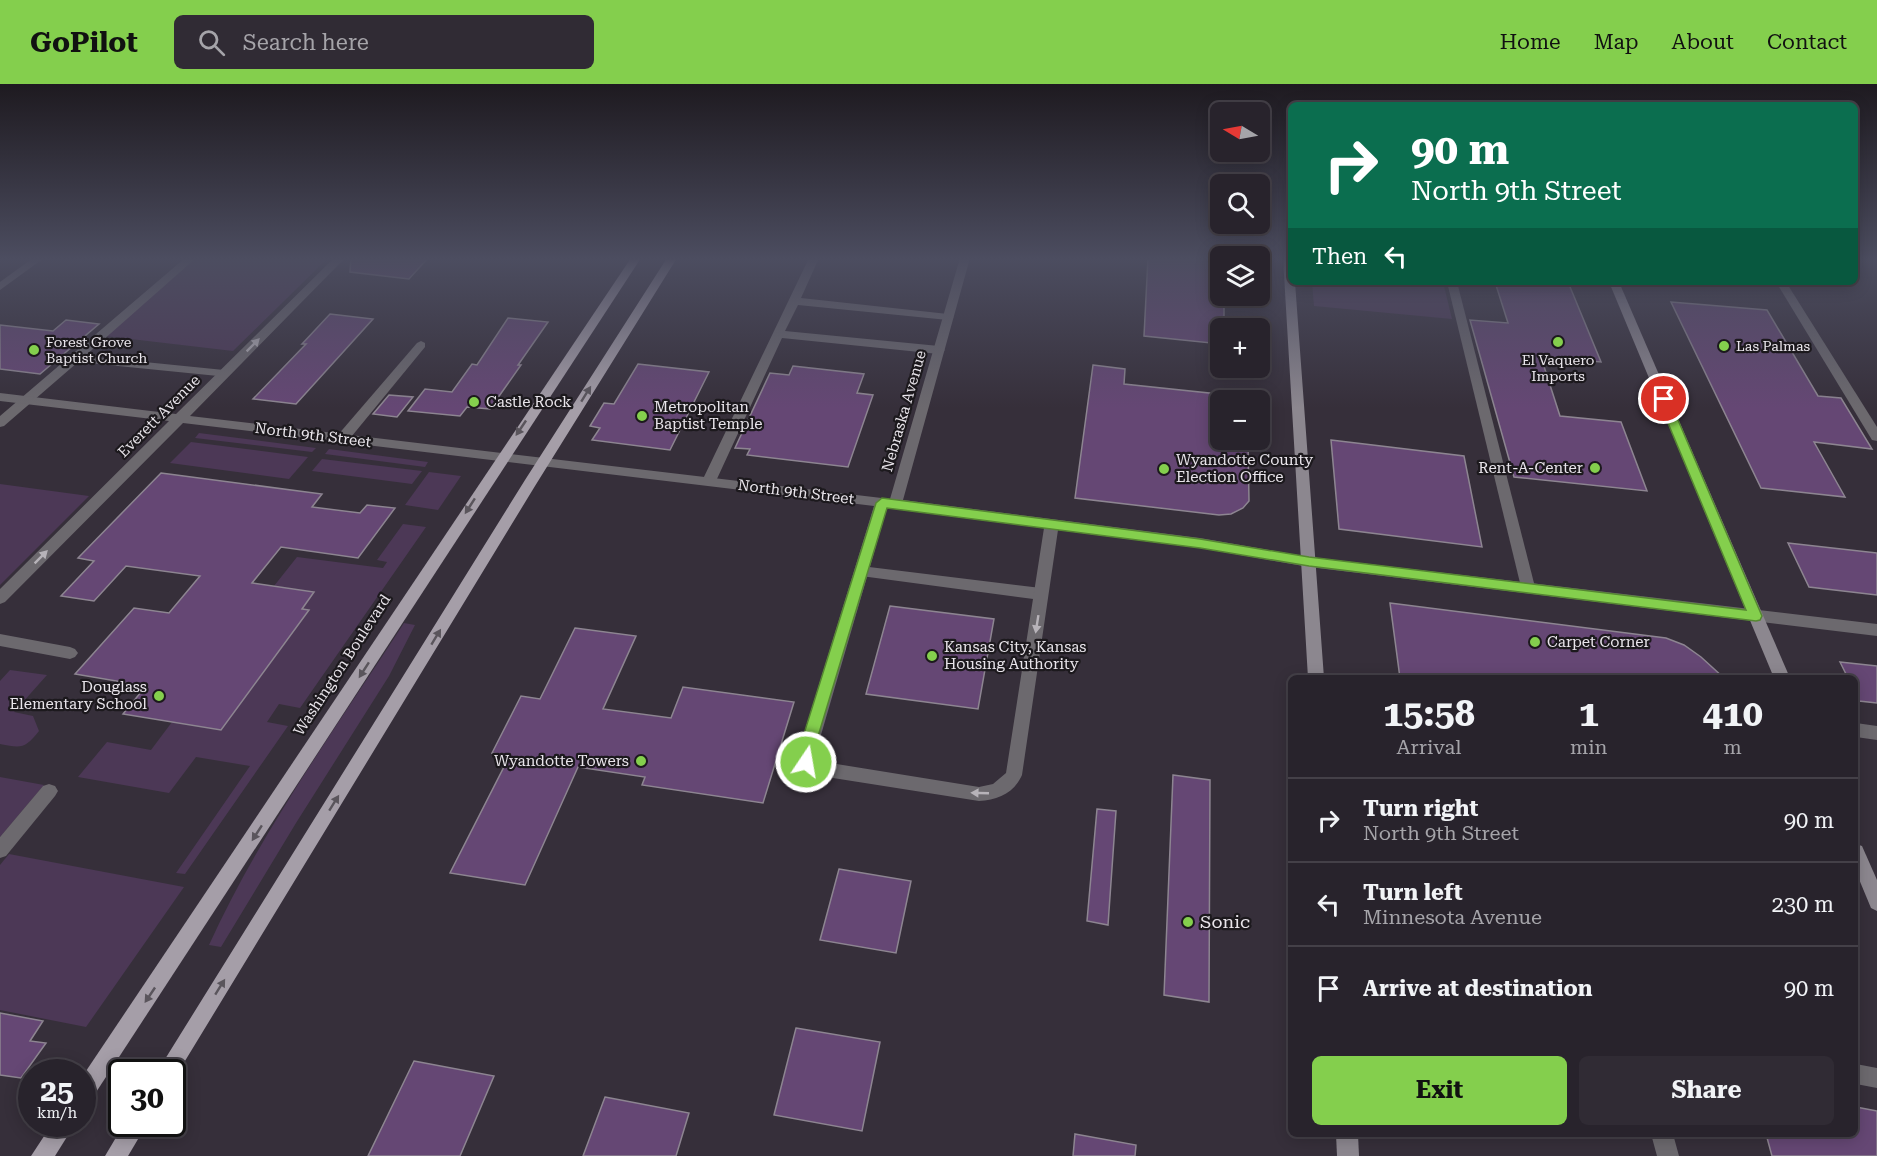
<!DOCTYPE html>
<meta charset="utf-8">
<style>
body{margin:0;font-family:"Roboto Serif",serif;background:#302b34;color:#f1f3f6;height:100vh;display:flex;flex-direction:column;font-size:22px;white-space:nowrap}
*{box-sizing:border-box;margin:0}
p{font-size:20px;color:#a5a4a9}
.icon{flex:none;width:33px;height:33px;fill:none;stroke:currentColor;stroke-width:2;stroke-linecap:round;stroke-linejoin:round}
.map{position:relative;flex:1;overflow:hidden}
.side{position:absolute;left:1288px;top:591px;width:570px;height:462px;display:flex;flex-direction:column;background:#28232c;border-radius:9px;box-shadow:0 3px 15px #0003,0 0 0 2px #444048}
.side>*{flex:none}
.top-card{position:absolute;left:1288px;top:18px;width:570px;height:183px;border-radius:9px;box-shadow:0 3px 15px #0003,0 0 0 2px #444048;background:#0b6e4f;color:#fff;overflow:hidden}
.needle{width:39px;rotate:280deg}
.tools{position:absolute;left:1210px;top:18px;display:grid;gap:12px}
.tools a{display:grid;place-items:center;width:60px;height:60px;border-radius:9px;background:#28232c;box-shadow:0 3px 15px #0003,0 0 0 2px #444048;font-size:30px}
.speed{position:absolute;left:18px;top:975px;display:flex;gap:12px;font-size:30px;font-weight:700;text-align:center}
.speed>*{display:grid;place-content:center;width:78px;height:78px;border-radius:50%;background:#28232c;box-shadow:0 3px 15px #0003,0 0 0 2px #444048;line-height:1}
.speed small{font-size:15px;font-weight:400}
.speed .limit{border:3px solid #111;border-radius:9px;background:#fff;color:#111}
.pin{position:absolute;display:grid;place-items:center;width:51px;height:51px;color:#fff;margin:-26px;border:3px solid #fff;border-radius:50%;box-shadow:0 2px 6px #0007}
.me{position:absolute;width:66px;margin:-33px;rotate:12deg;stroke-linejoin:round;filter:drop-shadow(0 0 4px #0008)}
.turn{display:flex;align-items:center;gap:21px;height:126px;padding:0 24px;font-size:27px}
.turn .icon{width:78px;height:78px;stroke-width:2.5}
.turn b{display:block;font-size:42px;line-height:51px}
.then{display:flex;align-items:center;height:57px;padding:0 24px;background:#0003;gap:12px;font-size:22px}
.eta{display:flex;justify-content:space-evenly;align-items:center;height:102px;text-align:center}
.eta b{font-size:36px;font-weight:700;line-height:42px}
.button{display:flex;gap:12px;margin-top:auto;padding:12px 24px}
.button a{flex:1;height:69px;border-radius:9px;background:#84cf4d;color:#111;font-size:24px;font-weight:700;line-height:69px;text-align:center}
.button a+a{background:#302b34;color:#f1f3f6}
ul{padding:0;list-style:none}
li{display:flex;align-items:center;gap:18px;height:84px;padding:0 24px;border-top:2px solid #444048}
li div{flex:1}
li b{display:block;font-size:22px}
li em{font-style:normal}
header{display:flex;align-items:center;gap:36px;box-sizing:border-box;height:84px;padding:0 30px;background:#84cf4d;color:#111}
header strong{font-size:28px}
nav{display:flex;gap:33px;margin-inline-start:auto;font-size:21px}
.search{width:420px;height:54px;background:#302b34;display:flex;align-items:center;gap:15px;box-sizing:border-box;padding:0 21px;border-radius:9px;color:#a5a4a9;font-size:22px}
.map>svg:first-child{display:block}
.green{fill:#4c3856}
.building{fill:#654774;stroke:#8d8591;stroke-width:1.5}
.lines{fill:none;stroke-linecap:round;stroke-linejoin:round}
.service{fill:#6c696e;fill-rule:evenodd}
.minor{fill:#6c696e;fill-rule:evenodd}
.secondary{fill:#8c878f;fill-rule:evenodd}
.primary{fill:#a59ea8;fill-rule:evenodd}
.oneway{fill:#b7b3b9}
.oneway2{fill:#5a555c}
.route{fill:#84cf4d;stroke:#568732;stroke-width:1.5}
.poi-dot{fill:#84cf4d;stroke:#1c191d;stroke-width:2}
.labels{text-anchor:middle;stroke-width:4.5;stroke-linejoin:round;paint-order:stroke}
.far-poi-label{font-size:14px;fill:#e9e5eb;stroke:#1c191d;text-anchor:start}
.poi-label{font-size:15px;fill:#e9e5eb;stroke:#1c191d;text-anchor:start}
.street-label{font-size:15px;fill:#e9e5eb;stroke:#1c191d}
.near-poi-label{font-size:18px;fill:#e9e5eb;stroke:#1c191d;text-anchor:start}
</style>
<header>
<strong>GoPilot</strong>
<div class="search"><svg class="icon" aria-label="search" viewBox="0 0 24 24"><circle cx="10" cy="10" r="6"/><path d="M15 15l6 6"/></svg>Search here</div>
<nav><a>Home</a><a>Map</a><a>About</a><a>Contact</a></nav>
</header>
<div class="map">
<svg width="1877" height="1072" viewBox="0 0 1877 1072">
<rect width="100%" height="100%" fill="#362f3a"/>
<g class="green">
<path d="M 196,174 L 328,174 L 233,267 L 105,252 Z"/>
<path d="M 1312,198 L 1443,198 L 1452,235 L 1314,222 Z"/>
<path d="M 199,349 L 316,364 L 312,368 L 195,354 Z"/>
<path d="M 191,358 L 308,373 L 289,395 L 170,379 Z"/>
<path d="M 329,365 L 428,378 L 425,383 L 325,370 Z"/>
<path d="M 322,375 L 422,387 L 412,400 L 312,387 Z"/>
<path d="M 429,388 L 461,392 L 438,426 L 405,421 Z"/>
<path d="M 0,400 L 89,412 L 0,501 Z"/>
<path d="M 403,440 L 426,443 L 300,624 L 279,620 L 267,638 L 288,642 L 185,790 L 176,789 L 250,682 L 196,673 L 169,709 L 78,693 L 107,658 L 151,666 L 172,638 L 221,646 L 309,527 L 302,525 L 314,508 L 274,502 L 297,473 L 383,484 L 387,478 L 377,476 Z"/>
<path d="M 404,539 L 415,541 L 389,592 L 296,739 L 221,863 L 209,861 C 261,747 336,644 404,539 Z"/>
<path d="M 10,586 L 47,591 L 14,628 L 33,632 L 39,647 C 25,665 21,664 0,660 L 0,597 Z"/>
<path d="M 0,693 L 44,701 L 0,753 Z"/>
<path d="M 9,770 L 184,803 L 86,943 L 0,926 L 0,781 Z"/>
</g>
<g class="building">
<path d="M 351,174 L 428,174 L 409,195 L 350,188 Z"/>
<path d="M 1148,174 L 1221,174 L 1221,212 L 1224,212 L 1224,244 L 1221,244 L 1221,260 L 1144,252 Z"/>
<path d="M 1495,198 L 1568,198 L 1601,278 L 1541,273 L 1560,332 L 1621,338 L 1647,407 L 1514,393 L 1470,236 L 1508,239 Z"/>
<path d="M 1671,218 L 1767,226 L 1818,312 L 1841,314 L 1872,365 L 1814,358 L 1845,413 L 1761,404 Z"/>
<path d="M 330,230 L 373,235 L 296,320 L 253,315 L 306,260 L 302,260 Z"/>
<path d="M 508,234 L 548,238 L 518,281 L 521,281 L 490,325 L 467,323 L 460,332 L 408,327 L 425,305 L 452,308 L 472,280 L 477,281 Z"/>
<path d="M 66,236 L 99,240 L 40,290 L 0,285 L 0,241 L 53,247 Z"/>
<path d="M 638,280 L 709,288 L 670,366 L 592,356 L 600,344 L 590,342 L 604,319 L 614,320 Z"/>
<path d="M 1093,281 L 1125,285 L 1124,300 L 1247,313 L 1247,316 L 1221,316 L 1221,356 L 1248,356 L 1249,417 L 1243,424 L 1231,430 L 1219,431 L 1075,414 Z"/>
<path d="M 793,282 L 864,290 L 857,309 L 873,311 L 848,383 L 747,371 L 750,365 L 735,364 L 770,289 L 789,291 Z"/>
<path d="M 389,311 L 413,313 L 397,333 L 373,330 Z"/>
<path d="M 1331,356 L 1464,372 L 1482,463 L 1339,445 Z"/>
<path d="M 161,389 L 322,410 L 312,423 L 360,429 L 367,421 L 395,424 L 358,474 L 281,463 L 252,499 L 314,508 L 302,525 L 309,526 L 221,646 L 123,630 L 146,602 L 75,590 L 134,524 L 169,529 L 200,492 L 126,482 L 94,517 L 61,512 L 94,477 L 78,474 Z"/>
<path d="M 1788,459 L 1877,469 L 1877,511 L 1809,503 Z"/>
<path d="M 1390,519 L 1666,554 L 1684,561 L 1701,573 L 1724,594 L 1400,594 Z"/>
<path d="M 890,522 L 994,535 L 978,625 L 866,610 Z"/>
<path d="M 575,544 L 636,552 L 603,625 L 671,634 L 683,603 L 794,618 L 763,719 L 642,701 L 645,693 L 578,683 L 525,801 L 450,789 L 510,671 L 492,669 L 521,612 L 540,615 Z"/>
<path d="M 1840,578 L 1877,582 L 1877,619 L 1859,617 L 1856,609 L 1856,594 L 1848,594 Z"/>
<path d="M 1173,691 L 1210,696 L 1209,918 L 1164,911 Z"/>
<path d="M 1097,725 L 1116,727 L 1108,841 L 1087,837 Z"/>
<path d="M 839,785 L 911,797 L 896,869 L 820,856 Z"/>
<path d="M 0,929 L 43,937 L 30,957 L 46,959 L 21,994 L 0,991 Z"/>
<path d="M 796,944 L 880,958 L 862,1047 L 774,1031 Z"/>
<path d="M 414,977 L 494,992 L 460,1072 L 368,1072 Z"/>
<path d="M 605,1013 L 689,1029 L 676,1072 L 583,1072 Z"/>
<path d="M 1856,1023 L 1877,1027 L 1877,1072 L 1772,1072 L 1766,1050 L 1856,1050 Z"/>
<path d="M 1075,1050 L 1136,1061 L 1135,1072 L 1073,1072 Z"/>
</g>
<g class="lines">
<g class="service">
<path d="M 185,174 L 196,174 L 85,272 L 224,286 L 228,287 L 228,293 L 78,278 L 4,342 L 0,343 L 0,332 Z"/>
<path d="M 809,174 L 819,174 L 801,214 L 948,230 L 954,233 L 948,236 L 798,221 L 785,247 L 939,262 L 945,266 L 939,270 L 782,254 L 716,397 L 714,400 L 704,400 L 702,397 Z"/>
<path d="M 1447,198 L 1457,198 L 1535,503 L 1533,507 L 1523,507 L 1521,503 Z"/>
<path d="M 1776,198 L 1786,198 L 1877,343 L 1877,357 L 1872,356 Z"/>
<path d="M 421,257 L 425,259 L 425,263 L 347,358 L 337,358 L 336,355 L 337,352 L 417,259 Z"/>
<path d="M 861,482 L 1041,504 L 1046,506 L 1048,510 L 1046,514 L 1041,516 L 861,492 L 854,487 Z"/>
<path d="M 0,550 L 70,563 L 75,565 L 78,569 L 75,573 L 70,575 L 0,562 Z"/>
<path d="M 1856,639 L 1877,642 L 1877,656 L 1856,653 Z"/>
<path d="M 49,700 L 55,702 L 58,707 L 55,712 L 6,772 L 0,774 L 0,753 L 43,702 Z"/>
<path d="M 1856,980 L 1877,984 L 1877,1004 L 1856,1000 Z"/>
<path d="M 1651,1050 L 1673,1050 L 1679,1072 L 1657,1072 Z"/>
</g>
<g class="minor">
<path d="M 33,174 L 44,174 L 0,206 L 0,198 Z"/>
<path d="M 334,174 L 345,174 L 190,332 L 890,415 L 960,174 L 970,174 L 903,416 L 1200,454 L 1309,473 L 1877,540 L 1877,552 L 1309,483 L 1200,464 L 1058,446 L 1022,691 C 1014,709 998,716 979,717 L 814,691 C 802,687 798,681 798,669 L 874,422 L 183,339 L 5,518 L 0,520 L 0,505 L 169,337 L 0,317 L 0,309 L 176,330 ZM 887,424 L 1044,444 L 1006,689 L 993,700 L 979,703 L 818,677 L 814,675 Z"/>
</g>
<g class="secondary">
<path d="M 1283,174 L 1292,174 L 1292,198 L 1295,198 L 1324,594 L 1308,594 Z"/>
<path d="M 1609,198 L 1619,198 L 1790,594 L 1774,594 Z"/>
<path d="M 1856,760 L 1862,762 L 1877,796 L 1877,827 L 1871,824 L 1856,788 Z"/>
<path d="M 1336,1050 L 1358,1050 L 1359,1072 L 1337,1072 Z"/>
</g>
<g class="primary">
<path d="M 631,174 L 641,174 L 89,1019 L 82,1022 L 82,993 Z"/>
<path d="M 667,174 L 677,174 L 535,402 L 174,995 L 172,996 L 172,988 L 157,988 L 525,396 Z"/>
<path d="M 52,1040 L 75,1040 L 55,1072 L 31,1072 Z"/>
<path d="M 124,1040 L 147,1040 L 128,1072 L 105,1072 Z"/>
</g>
</g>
<defs><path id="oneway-solid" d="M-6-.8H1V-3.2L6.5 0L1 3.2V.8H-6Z" transform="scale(1.5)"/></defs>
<g class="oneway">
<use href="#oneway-solid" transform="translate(253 261) rotate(-45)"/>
<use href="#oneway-solid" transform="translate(41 473) rotate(-45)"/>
<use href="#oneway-solid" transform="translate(1037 540) rotate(99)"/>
<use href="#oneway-solid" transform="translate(980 709) rotate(-178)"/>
</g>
<g class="oneway2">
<use href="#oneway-solid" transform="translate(586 310) rotate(-58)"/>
<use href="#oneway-solid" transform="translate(521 344) rotate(124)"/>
<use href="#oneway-solid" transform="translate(470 422) rotate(123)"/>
<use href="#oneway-solid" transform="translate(436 553) rotate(-59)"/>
<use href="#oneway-solid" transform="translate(364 586) rotate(123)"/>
<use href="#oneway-solid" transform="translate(334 719) rotate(-58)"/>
<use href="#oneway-solid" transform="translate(257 749) rotate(123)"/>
<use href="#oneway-solid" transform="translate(220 903) rotate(-58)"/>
<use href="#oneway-solid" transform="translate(150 911) rotate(124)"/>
</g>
<linearGradient id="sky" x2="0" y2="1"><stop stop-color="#1e1a20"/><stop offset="0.54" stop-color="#4c4d60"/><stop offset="1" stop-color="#4c4d60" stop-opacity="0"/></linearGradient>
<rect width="1877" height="324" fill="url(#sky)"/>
<path class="route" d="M 1664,312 L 1669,315 L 1762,532 L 1760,536 L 1756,537 L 1309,482 L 1200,464 L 887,424 L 813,669 L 811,682 L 806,684 L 800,682 L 798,669 L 876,419 L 882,414 L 1200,455 L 1309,473 L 1746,526 L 1658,315 Z"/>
<g class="poi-dot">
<circle cx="1558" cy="258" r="6"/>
<circle cx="1724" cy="262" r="6"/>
<circle cx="34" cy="266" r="6"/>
<circle cx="474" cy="318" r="6"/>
<circle cx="642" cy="332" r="6"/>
<circle cx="1595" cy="384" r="6"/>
<circle cx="1164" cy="385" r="6"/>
<circle cx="1535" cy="558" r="6"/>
<circle cx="932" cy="572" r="6"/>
<circle cx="159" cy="612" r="6"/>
<circle cx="641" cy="677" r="6"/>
<circle cx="1188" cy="838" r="6"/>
</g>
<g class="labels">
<g class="far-poi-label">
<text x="46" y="263">Forest Grove<tspan x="46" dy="16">Baptist Church</tspan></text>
<text x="1736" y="267">Las Palmas</text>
<text x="1558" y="281" text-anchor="middle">El Vaquero<tspan x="1558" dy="16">Imports</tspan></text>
</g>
<g class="poi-label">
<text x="486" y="323">Castle Rock</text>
<text x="654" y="328">Metropolitan<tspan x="654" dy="17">Baptist Temple</tspan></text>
<text x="1176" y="381">Wyandotte County<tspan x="1176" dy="17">Election Office</tspan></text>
<text x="1583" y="389" text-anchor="end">Rent-A-Center</text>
<text x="1547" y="563">Carpet Corner</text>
<text x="944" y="568">Kansas City, Kansas<tspan x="944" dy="17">Housing Authority</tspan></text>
<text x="147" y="608" text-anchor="end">Douglass<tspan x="147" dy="17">Elementary School</tspan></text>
<text x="629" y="682" text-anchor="end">Wyandotte Towers</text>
</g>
<g class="street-label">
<text transform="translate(904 327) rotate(-74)" y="5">Nebraska Avenue</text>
<text transform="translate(159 332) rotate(-45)" y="5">Everett Avenue</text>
<text transform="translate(313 351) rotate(7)" y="5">North 9th Street</text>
<text transform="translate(796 408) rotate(7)" y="5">North 9th Street</text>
<text transform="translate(342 581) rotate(-57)" y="5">Washington Boulevard</text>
</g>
<g class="near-poi-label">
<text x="1200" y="844">Sonic</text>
</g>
</g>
</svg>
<div class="tools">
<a><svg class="needle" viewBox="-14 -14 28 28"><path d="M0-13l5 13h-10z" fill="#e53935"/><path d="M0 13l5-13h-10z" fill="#a5a4a9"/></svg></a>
<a><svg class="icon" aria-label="search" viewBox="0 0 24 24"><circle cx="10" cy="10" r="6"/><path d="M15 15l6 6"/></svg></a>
<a><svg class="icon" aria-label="layers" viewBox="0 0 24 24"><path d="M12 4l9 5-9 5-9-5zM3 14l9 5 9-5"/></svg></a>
<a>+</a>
<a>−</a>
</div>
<div class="speed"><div>25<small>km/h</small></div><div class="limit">30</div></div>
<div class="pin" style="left:1664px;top:315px;background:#d93025"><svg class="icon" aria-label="arrive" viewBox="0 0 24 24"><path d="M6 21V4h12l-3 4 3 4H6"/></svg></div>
<svg class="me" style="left:806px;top:678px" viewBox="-20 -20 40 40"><circle r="17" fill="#84cf4d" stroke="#fff" stroke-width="3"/><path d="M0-11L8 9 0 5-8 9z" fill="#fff"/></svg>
<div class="top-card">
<div class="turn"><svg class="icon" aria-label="right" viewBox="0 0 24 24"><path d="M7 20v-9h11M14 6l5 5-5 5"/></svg><div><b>90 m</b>North 9th Street</div></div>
<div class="then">Then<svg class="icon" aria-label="left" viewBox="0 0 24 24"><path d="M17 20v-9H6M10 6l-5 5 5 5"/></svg></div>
</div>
<section class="side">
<div class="eta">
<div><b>15:58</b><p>Arrival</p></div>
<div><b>1</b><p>min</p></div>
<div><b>410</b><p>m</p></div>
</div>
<ul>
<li><svg class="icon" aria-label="right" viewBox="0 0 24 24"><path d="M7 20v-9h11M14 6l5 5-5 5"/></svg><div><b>Turn right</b><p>North 9th Street</p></div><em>90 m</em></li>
<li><svg class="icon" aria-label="left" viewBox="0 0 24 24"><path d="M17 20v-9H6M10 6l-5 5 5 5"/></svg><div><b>Turn left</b><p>Minnesota Avenue</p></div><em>230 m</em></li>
<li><svg class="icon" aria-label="arrive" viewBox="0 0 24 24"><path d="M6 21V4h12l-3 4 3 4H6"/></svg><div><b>Arrive at destination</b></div><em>90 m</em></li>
</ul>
<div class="button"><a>Exit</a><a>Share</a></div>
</section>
</div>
